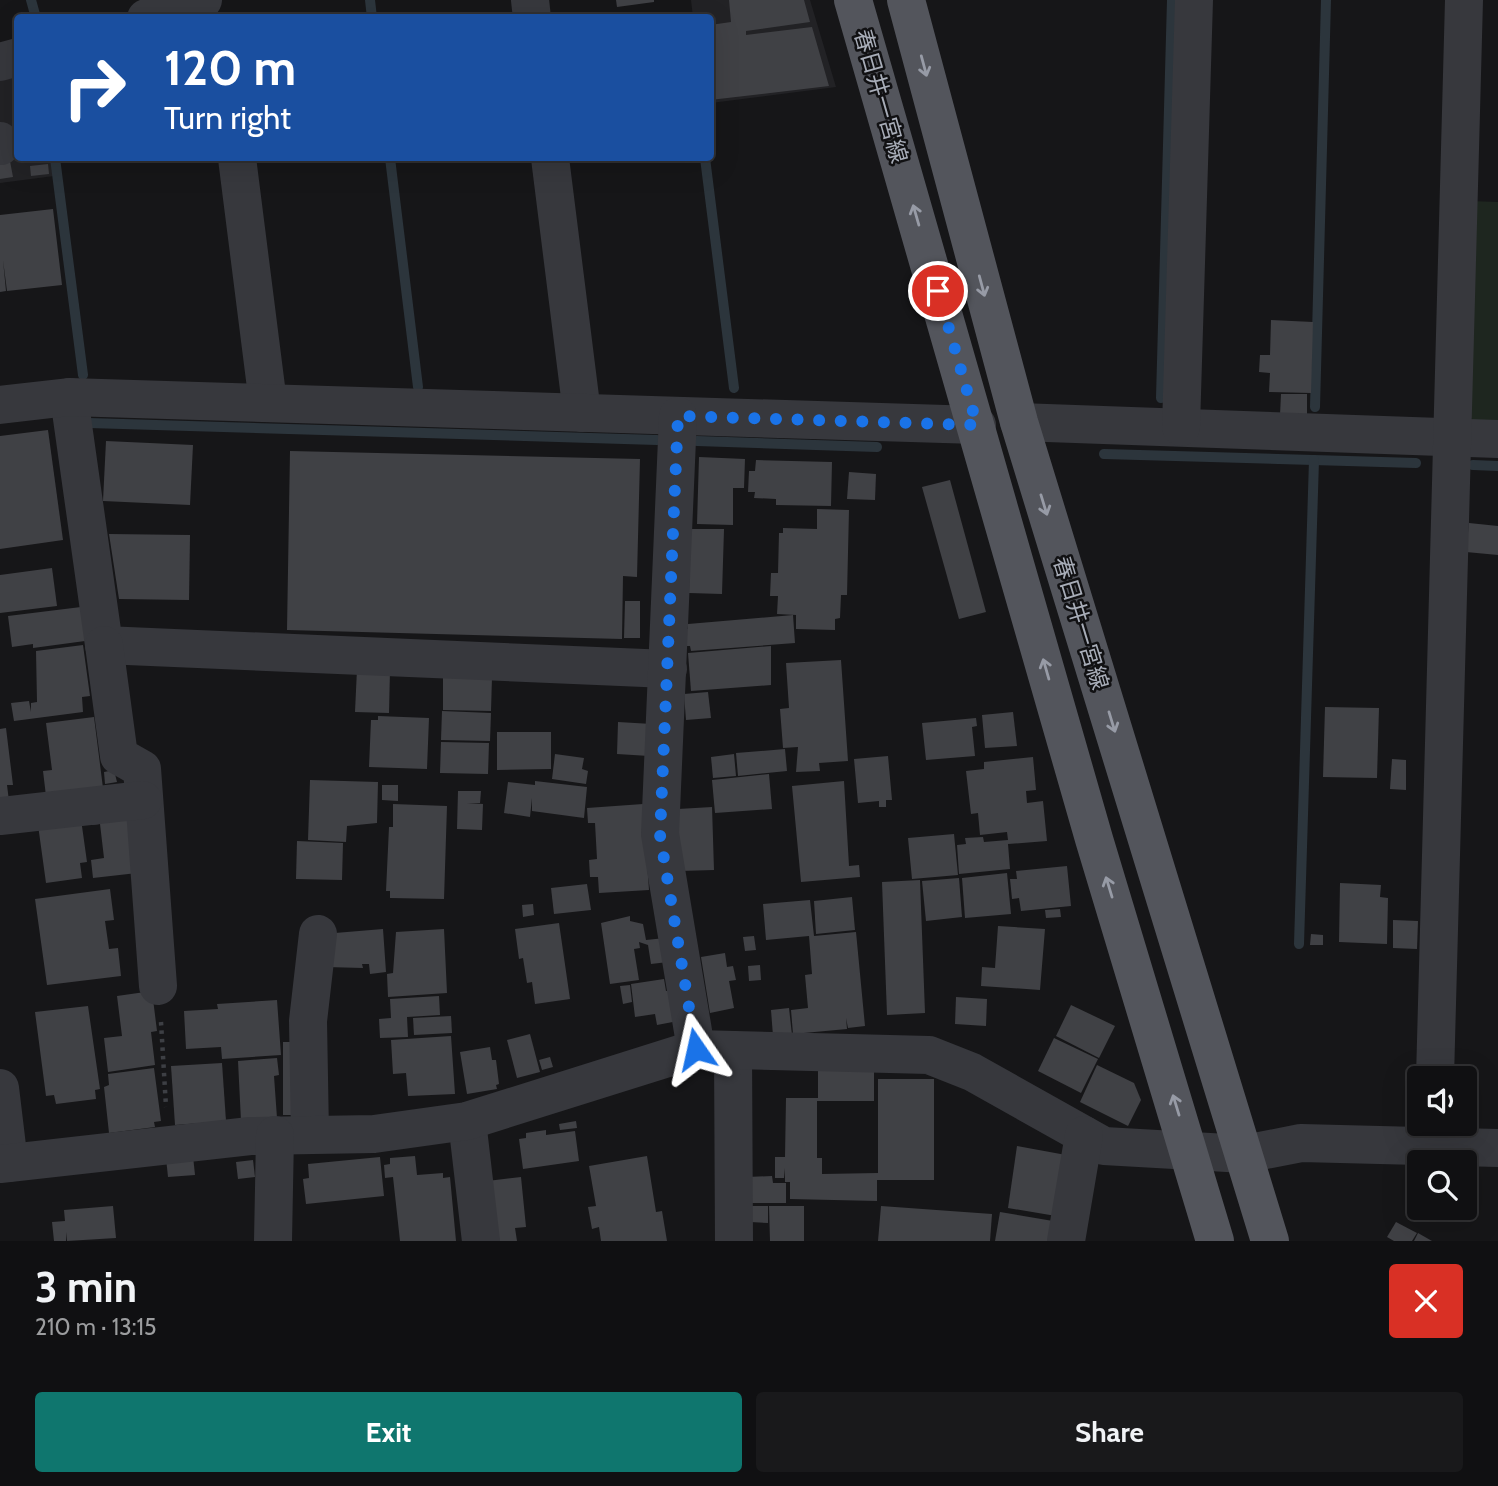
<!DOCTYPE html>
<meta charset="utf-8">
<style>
body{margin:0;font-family:Cabin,"Noto Sans JP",sans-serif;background:#19191b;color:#f1f3f6;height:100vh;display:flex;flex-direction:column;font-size:26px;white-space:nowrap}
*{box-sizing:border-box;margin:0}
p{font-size:23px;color:#9c9d9f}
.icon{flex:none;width:38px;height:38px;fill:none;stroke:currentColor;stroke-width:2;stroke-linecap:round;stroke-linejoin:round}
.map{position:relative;height:1241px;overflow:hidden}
.drawer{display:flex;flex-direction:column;background:#101012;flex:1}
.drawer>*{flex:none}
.top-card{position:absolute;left:14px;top:14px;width:700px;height:147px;border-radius:7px;box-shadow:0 7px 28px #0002,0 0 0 2px #303032;background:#1a4fa0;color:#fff;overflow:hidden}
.buttons{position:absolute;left:1407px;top:1066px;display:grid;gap:14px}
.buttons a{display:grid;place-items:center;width:70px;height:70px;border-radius:7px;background:#101012;box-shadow:0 7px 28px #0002,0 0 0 2px #303032;font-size:35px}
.pin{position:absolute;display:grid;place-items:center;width:60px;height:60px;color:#fff;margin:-30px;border:4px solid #fff;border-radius:50%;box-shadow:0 2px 7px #0007}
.me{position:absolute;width:77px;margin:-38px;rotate:349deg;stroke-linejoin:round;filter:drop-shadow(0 0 5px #0008)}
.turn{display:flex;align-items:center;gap:24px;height:147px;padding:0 35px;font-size:32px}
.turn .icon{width:91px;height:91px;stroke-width:2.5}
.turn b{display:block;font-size:49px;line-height:60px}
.round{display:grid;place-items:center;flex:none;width:74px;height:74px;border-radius:7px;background:#19191b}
.head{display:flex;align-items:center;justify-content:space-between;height:119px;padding:0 35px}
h1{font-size:42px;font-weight:700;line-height:52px}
.primary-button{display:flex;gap:14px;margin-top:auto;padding:14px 35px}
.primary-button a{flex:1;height:80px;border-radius:7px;background:#0f766e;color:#fff;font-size:28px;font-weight:700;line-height:80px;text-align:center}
.primary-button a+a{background:#19191b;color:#f1f3f6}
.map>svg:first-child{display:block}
.built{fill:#222225}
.green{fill:#1e261f}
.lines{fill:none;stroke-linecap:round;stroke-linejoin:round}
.stream{stroke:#2c353c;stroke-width:10}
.building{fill:#404145}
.path{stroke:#3d3f44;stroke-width:4.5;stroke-dasharray:3.5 5;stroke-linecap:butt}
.minor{stroke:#37383d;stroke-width:38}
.major{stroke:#53555c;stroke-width:38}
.oneway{stroke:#979ba6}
.route{stroke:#1a73e8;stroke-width:12;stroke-dasharray:0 21.6}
.labels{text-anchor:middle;stroke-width:5;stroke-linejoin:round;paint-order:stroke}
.street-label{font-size:23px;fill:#a8adb8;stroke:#111113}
</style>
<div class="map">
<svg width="1498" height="1241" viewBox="0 0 1498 1241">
<rect width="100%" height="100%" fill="#161618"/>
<g class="built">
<path d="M 691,0 L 810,0 L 836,87 L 711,103 L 710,18 L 693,17 Z"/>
<path d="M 17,70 L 18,158 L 52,158 L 54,176 L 0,183 L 0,75 Z"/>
</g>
<path class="green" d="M 1470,201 L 1498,202 L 1498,427 L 1478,426 L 1464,409 Z"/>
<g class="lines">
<g class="stream">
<path d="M 31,0 L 36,18"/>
<path d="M 370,0 L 372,18"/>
<path d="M 55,158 L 83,375"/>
<path d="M 390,158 L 418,387"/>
<path d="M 705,158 L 734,388"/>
<path d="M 1161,398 L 1172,0"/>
<path d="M 1315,407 L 1326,0"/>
<path d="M 89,423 L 657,440"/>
<path d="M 697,441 L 877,447"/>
<path d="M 1104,454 L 1416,463"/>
<path d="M 1473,465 L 1498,466"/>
<path d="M 1299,944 L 1314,460"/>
</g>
</g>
<g class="building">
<path d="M 616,0 L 654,0 L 654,2 L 617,7 Z"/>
<path d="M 729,0 L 804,0 L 810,22 L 746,31 L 746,35 L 812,27 L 829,86 L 710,100 L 710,25 L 731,22 Z"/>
<path d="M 30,158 L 51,158 L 52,161 L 30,163 Z"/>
<path d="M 10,161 L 13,177 L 0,179 L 0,162 Z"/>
<path d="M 48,164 L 49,174 L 31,176 L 30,166 Z"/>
<path d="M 53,209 L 62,285 L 7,291 L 3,260 L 6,291 L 0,292 L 0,215 Z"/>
<path d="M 1271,320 L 1313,322 L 1311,393 L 1269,392 L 1270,373 L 1259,372 L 1260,355 L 1270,355 Z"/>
<path d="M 1281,394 L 1307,394 L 1307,416 L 1280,415 Z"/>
<path d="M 48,430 L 63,540 L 0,549 L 0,436 Z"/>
<path d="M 106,441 L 193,445 L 190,505 L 103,501 Z"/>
<path d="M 290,451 L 640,459 L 637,577 L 623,576 L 622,639 L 287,630 Z"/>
<path d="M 699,457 L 745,459 L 744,488 L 733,488 L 733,525 L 697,524 Z"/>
<path d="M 756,460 L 832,462 L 831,506 L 776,505 L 776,499 L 754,498 L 755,492 L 748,492 L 749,471 L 755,471 Z"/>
<path d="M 849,472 L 876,474 L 875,500 L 847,499 Z"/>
<path d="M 950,480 L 986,612 L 959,619 L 922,487 Z"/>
<path d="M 817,509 L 849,510 L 847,595 L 841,595 L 840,618 L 835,619 L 835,630 L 796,629 L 796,615 L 777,614 L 778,596 L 770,596 L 771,573 L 778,573 L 779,533 L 783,533 L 783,528 L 817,529 Z"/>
<path d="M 1469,523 L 1498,526 L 1498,555 L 1466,552 Z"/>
<path d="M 690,529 L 724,529 L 722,594 L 689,593 Z"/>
<path d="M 109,534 L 190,535 L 189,600 L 119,599 Z"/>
<path d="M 52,568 L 57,606 L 0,613 L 0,575 Z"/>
<path d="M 625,601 L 640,601 L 640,638 L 624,638 Z"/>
<path d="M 81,607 L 85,641 L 33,648 L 33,644 L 12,647 L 8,616 Z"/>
<path d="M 793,615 L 795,643 L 691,651 L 690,646 L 686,646 L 685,629 L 688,629 L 688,624 Z"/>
<path d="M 83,645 L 90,696 L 82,697 L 83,712 L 14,721 L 11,703 L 29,701 L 31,712 L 31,703 L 37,702 L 36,651 Z"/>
<path d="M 771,646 L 771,685 L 691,691 L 688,653 Z"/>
<path d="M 841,660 L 848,761 L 819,763 L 820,771 L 796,772 L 798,747 L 783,748 L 780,709 L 789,708 L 786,663 Z"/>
<path d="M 357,669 L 390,670 L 389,713 L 355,712 Z"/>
<path d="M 443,675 L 492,677 L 491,711 L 443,710 Z"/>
<path d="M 708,692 L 711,718 L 686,720 L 684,694 Z"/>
<path d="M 1325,707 L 1379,708 L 1377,778 L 1323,777 Z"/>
<path d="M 442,711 L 491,713 L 490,741 L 441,740 Z"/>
<path d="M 1013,712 L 1017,746 L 985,748 L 982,715 Z"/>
<path d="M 378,716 L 429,718 L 427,769 L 369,767 L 371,720 L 378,720 Z"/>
<path d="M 94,717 L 103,788 L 46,796 L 43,771 L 52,770 L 46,723 Z"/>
<path d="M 976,718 L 977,726 L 972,727 L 975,756 L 926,760 L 922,723 Z"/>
<path d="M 618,722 L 652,724 L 649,756 L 617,754 Z"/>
<path d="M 6,728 L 13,785 L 7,785 L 9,801 L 0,801 L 0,729 Z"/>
<path d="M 497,732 L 551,732 L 551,769 L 497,770 Z"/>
<path d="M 441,742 L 489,743 L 488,774 L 440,773 Z"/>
<path d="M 785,749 L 787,771 L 738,776 L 736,753 Z"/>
<path d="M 555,754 L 584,758 L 582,769 L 588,771 L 586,784 L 552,779 Z"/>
<path d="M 734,754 L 736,776 L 713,778 L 711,757 Z"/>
<path d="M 888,756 L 892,800 L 886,800 L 886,807 L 879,807 L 879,801 L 858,803 L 854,759 Z"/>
<path d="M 1033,757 L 1036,790 L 1026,791 L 1027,803 L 1043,801 L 1047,841 L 1008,844 L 1010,869 L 959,874 L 957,845 L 966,844 L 965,838 L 983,837 L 984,842 L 1008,840 L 1007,832 L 980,835 L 978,813 L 971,814 L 966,771 L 984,769 L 984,762 Z"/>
<path d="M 1392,759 L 1406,760 L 1406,790 L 1390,789 Z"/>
<path d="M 114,770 L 117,782 L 105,784 L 104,772 Z"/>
<path d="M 769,774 L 772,809 L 715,813 L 712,780 Z"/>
<path d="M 310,780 L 378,782 L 377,823 L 347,826 L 346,842 L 308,840 Z"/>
<path d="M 535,781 L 587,787 L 584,818 L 532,811 L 532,798 L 530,817 L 504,813 L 508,782 L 535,785 Z"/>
<path d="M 844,781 L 849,866 L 859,865 L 860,877 L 801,882 L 792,786 Z"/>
<path d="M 382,785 L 398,785 L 398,801 L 382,800 Z"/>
<path d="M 458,791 L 481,791 L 480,803 L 467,803 L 483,804 L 482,830 L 457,829 Z"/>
<path d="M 393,804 L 447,806 L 444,899 L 390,898 L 390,891 L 386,891 L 389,827 L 393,827 Z"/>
<path d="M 643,804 L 649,890 L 599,893 L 598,877 L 590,877 L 589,860 L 597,859 L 595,823 L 588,823 L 587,808 Z"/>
<path d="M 128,805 L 146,872 L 93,878 L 91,860 L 104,858 L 100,824 L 92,825 L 90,811 Z"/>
<path d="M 712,807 L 714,870 L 680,871 L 678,809 Z"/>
<path d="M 81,819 L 87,862 L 80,863 L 82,878 L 46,883 L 38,825 Z"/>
<path d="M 954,834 L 958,875 L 912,879 L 908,838 Z"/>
<path d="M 297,841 L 343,843 L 342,880 L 296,879 Z"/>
<path d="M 1067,866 L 1071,906 L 1021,911 L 1019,898 L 1012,899 L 1010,879 L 1017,879 L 1016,871 Z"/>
<path d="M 1007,873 L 1011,914 L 965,918 L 962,878 Z"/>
<path d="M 959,878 L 962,917 L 926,921 L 922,881 Z"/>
<path d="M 920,880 L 925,1013 L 887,1015 L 882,882 Z"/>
<path d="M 1340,883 L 1381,885 L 1380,897 L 1388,898 L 1387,944 L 1339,942 Z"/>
<path d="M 587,884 L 591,910 L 554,914 L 551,888 Z"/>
<path d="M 110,889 L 114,920 L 105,921 L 109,949 L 118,948 L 121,976 L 47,985 L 35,899 Z"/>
<path d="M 852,897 L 855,930 L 816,934 L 814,901 Z"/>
<path d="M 810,900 L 814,936 L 856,932 L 865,1026 L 848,1028 L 846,1018 L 847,1029 L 793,1034 L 791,1010 L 808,1008 L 805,975 L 812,974 L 809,936 L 766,940 L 763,904 Z"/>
<path d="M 533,904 L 534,915 L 523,917 L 522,905 Z"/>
<path d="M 1060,909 L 1061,917 L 1046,918 L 1045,910 Z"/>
<path d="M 630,916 L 630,921 L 643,924 L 646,940 L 665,938 L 668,962 L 651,964 L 648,945 L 639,942 L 640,948 L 634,949 L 639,980 L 610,984 L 601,923 Z"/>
<path d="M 1393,920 L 1418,921 L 1417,949 L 1393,948 Z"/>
<path d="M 559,923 L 570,999 L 535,1004 L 532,982 L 527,983 L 523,958 L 519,959 L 515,929 Z"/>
<path d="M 998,926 L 1045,929 L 1040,990 L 981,986 L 982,967 L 995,968 Z"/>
<path d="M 383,929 L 386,972 L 370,974 L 369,964 L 362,964 L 363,968 L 326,967 L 323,934 Z"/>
<path d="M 444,929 L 447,993 L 388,997 L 387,974 L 393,973 L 396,932 Z"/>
<path d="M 1311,934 L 1323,935 L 1323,945 L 1310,945 Z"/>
<path d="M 754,936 L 756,950 L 745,951 L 743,937 Z"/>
<path d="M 725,953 L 727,967 L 733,966 L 736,980 L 729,981 L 734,1008 L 710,1013 L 701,957 Z"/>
<path d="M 760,965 L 761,980 L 749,981 L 748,966 Z"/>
<path d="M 664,979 L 666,991 L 674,990 L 678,1021 L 657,1025 L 655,1014 L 635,1017 L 631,984 Z"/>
<path d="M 630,985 L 632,1002 L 623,1004 L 620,986 Z"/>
<path d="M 152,991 L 157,1031 L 151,1032 L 155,1065 L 108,1072 L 104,1038 L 122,1036 L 117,996 Z"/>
<path d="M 439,996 L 440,1015 L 407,1017 L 408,1037 L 380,1038 L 379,1019 L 391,1018 L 390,999 Z"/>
<path d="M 956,997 L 987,999 L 986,1026 L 955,1024 Z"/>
<path d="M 277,1000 L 281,1055 L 222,1059 L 221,1047 L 186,1049 L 184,1011 L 218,1009 L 217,1004 Z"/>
<path d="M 1071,1005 L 1115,1026 L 1099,1058 L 1056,1036 Z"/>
<path d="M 88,1006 L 100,1089 L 95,1090 L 96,1099 L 56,1104 L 54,1095 L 46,1096 L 35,1012 Z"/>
<path d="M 789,1008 L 792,1035 L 773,1036 L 771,1010 Z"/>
<path d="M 451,1016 L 452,1033 L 414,1035 L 413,1018 Z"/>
<path d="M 530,1034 L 540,1072 L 517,1078 L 507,1040 Z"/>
<path d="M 451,1036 L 455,1094 L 408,1096 L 406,1073 L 393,1074 L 391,1040 Z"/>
<path d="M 1054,1038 L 1098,1059 L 1081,1093 L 1038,1071 Z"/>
<path d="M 283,1042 L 303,1042 L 302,1115 L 283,1115 Z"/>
<path d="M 490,1047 L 492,1060 L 496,1060 L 499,1084 L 496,1085 L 497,1089 L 467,1094 L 460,1052 Z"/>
<path d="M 550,1057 L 553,1067 L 542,1070 L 539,1060 Z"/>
<path d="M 277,1058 L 279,1075 L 274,1076 L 277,1118 L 241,1121 L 238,1061 Z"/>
<path d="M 222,1063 L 226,1121 L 175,1125 L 171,1066 Z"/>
<path d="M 1097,1065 L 1134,1083 L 1141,1100 L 1128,1126 L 1080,1102 Z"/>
<path d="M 154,1068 L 161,1121 L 154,1122 L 155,1127 L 109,1133 L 104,1087 L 109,1085 L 108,1074 Z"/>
<path d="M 818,1069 L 874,1069 L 874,1101 L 817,1101 L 817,1158 L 822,1158 L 822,1174 L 878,1173 L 878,1079 L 934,1079 L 934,1180 L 877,1180 L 877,1201 L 790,1199 L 790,1182 L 785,1182 L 785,1168 L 784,1178 L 775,1178 L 775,1157 L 785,1157 L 786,1098 L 818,1098 Z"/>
<path d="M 576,1121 L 577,1128 L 560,1130 L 559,1124 Z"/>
<path d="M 546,1130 L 546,1135 L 575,1131 L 579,1161 L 523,1169 L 519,1139 L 526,1138 L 526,1133 Z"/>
<path d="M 1017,1146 L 1066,1155 L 1056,1216 L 1008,1208 Z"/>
<path d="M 193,1156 L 195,1175 L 168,1177 L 166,1158 Z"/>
<path d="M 415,1156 L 417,1175 L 443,1173 L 443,1178 L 450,1177 L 456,1241 L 400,1241 L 393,1177 L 385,1178 L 384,1165 L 390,1164 L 390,1158 Z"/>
<path d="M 647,1156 L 656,1212 L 662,1211 L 667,1241 L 601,1241 L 599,1227 L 592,1229 L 588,1207 L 596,1206 L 589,1166 Z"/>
<path d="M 380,1157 L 384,1196 L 306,1204 L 303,1179 L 309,1178 L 308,1164 Z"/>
<path d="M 253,1160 L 255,1177 L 238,1179 L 236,1162 Z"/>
<path d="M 772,1176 L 773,1183 L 786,1183 L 786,1203 L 747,1203 L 747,1177 Z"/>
<path d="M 521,1177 L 526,1227 L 515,1228 L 517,1241 L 485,1241 L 479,1182 Z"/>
<path d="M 113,1206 L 116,1238 L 67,1241 L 66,1232 L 66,1241 L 54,1241 L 52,1222 L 65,1221 L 64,1210 Z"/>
<path d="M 750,1206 L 768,1206 L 768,1223 L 750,1222 Z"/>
<path d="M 769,1206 L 804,1206 L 804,1241 L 770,1241 Z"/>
<path d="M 881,1206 L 992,1214 L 990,1241 L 878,1241 Z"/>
<path d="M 1000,1212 L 1053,1221 L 1050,1241 L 995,1241 Z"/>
<path d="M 1396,1222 L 1417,1233 L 1412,1241 L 1394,1241 L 1387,1237 Z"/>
<path d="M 1418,1233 L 1432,1241 L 1414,1241 Z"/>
</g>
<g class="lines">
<path class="path" d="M 161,1022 L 166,1107"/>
<g class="minor">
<path d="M 530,0 L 532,18"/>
<path d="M 146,18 L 203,0"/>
<path d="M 0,62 L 18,57"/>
<path d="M 0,141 L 1,146"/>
<path d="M 237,158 L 268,403"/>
<path d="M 550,158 L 582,413"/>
<path d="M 69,397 L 104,645 L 668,669"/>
<path d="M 0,405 L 69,397 L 977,425"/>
<path d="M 678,416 L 660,834 L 696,1049"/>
<path d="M 1019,422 L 1498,439"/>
<path d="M 1181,427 L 1194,0"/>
<path d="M 104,645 L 119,756 L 142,769 L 158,986"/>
<path d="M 0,816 L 143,800"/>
<path d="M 733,1050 L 734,1241"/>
<path d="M 1435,1078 L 1464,0"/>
<path d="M 0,1088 L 9,1163"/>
<path d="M 467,1121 L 481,1241"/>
<path d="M 310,1134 L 308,1021 L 318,934"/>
<path d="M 0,1164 L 250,1136 L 374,1134 L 467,1121 L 696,1049 L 929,1055 L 972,1072 L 1104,1146 L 1245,1154 L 1301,1143 L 1498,1148"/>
<path d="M 273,1241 L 275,1135"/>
<path d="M 1066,1241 L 1084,1135"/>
</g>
<g class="major">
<path d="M 853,0 L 1094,839 L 1215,1241"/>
<path d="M 906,0 L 1019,422 L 1270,1241"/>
</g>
</g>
<defs><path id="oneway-shaft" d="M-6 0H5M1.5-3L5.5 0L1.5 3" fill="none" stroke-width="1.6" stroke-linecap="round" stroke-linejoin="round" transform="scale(1.75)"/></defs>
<g class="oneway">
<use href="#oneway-shaft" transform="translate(924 66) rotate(75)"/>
<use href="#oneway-shaft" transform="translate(916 215) rotate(-106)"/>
<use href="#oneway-shaft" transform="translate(982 286) rotate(75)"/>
<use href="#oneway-shaft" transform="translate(1044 505) rotate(73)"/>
<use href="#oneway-shaft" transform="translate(1046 669) rotate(-106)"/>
<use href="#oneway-shaft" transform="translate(1112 722) rotate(73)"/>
<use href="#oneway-shaft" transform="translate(1109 887) rotate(-107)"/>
<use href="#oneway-shaft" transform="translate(1176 1105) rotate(-107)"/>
</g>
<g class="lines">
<path class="route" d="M 696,1049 L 660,835 L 678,416 L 977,425 L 938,291"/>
</g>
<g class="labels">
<g class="street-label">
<text transform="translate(881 96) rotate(74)" y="8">春日井一宮線</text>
<text transform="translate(1081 623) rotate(73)" y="8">春日井一宮線</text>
</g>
</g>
</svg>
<div class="buttons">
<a><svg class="icon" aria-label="sound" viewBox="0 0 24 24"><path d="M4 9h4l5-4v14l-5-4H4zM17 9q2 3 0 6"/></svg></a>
<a><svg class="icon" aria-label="search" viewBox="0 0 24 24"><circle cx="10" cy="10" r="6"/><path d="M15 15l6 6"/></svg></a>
</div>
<div class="pin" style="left:938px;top:291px;background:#d93025"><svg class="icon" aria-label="arrive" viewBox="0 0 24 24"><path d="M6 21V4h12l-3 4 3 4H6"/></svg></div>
<svg class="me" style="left:696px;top:1049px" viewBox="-20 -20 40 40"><path d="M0-17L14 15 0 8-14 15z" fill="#1a73e8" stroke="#fff" stroke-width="4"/></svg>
<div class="top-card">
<div class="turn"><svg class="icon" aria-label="right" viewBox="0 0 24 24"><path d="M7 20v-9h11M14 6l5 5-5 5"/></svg><div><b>120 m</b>Turn right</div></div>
</div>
</div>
<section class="drawer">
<div class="head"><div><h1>3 min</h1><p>210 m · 13:15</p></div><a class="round" style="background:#d93025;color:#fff"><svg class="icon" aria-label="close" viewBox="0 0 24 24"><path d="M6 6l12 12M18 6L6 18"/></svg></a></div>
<div class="primary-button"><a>Exit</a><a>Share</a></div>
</section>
